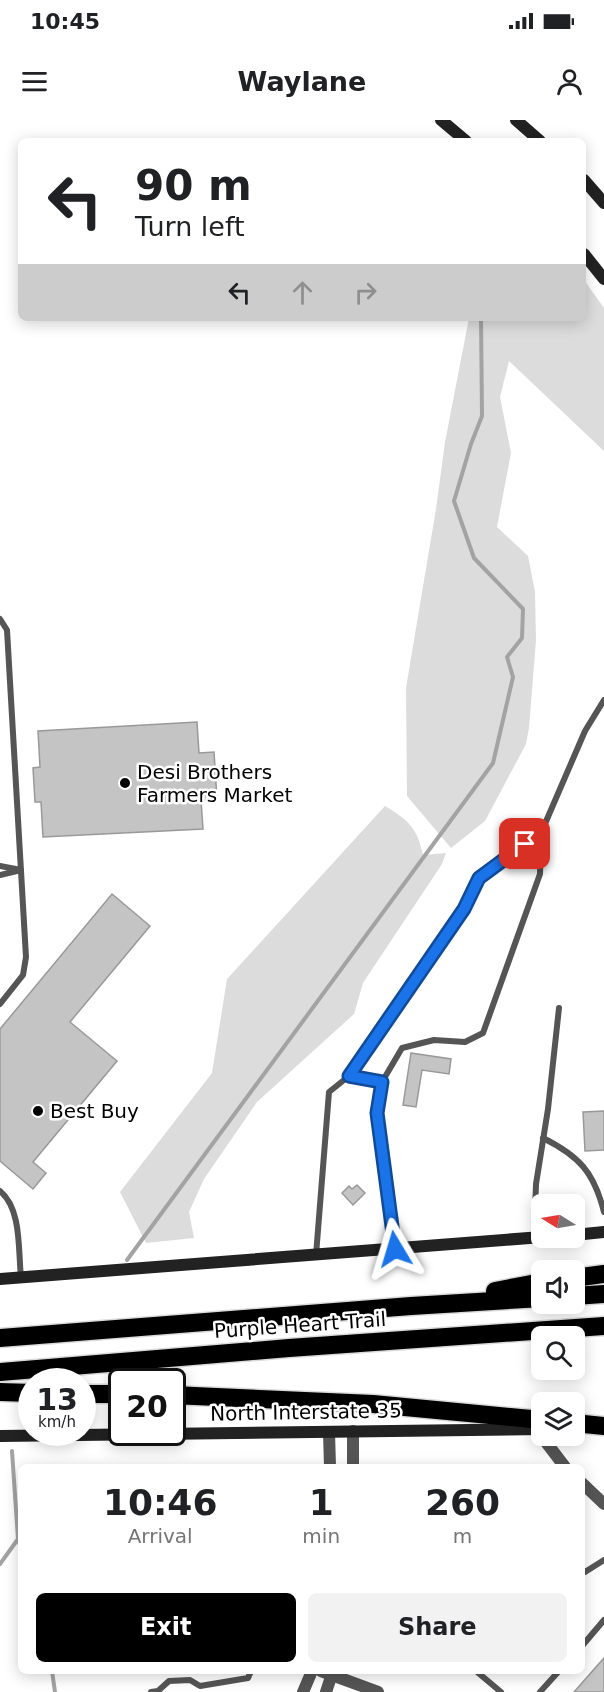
<!DOCTYPE html>
<style>
body{margin:0;font-family:"DejaVu Sans",sans-serif;background:#f2f2f2;color:#202124;height:100vh;display:flex;flex-direction:column;font-size:22px;white-space:nowrap}
*{box-sizing:border-box;margin:0}
p{font-size:20px;color:#757577}
.icon{flex:none;width:33px;height:33px;fill:none;stroke:currentColor;stroke-width:2;stroke-linecap:round;stroke-linejoin:round}
.map{position:relative;flex:1;overflow:hidden}
.details{position:absolute;left:18px;top:1344px;width:567px;height:210px;display:flex;flex-direction:column;background:#fff;border-radius:9px;box-shadow:0 3px 15px #0003}
.details>*{flex:none}
.banner{position:absolute;left:18px;top:18px;width:568px;height:183px;border-radius:9px;box-shadow:0 3px 15px #0003;background:#fff;color:#202124;overflow:hidden}
.needle{width:39px;rotate:281deg}
.tools{position:absolute;left:531px;top:1074px;display:grid;gap:12px}
.tools a{display:grid;place-items:center;width:54px;height:54px;border-radius:9px;background:#fff;box-shadow:0 3px 15px #0003;font-size:30px}
.speed{position:absolute;left:18px;top:1248px;display:flex;gap:12px;font-size:30px;font-weight:700;text-align:center}
.speed>*{display:grid;place-content:center;width:78px;height:78px;border-radius:50%;background:#fff;box-shadow:0 3px 15px #0003;line-height:1}
.speed small{font-size:15px;font-weight:400}
.speed .limit{border:3px solid #111;border-radius:9px;background:#fff;color:#111}
.pin{position:absolute;display:grid;place-items:center;width:51px;height:51px;color:#fff;margin:-26px;border-radius:12px;box-shadow:0 3px 9px #0006}
.me{position:absolute;width:66px;margin:-33px;rotate:353deg;stroke-linejoin:round;filter:drop-shadow(0 0 4px #0008)}
.turn{display:flex;align-items:center;gap:21px;height:126px;padding:0 18px;font-size:27px}
.turn .icon{width:78px;height:78px;stroke-width:2.5}
.turn b{display:block;font-size:42px;line-height:51px}
.lanes{display:flex;align-items:center;height:57px;padding:0 18px;background:#0003;justify-content:center;gap:30px;direction:ltr}
.lanes .off{opacity:.35}
.eta{display:flex;justify-content:space-evenly;align-items:center;height:102px;text-align:center}
.eta b{font-size:36px;font-weight:700;line-height:42px}
.action{display:flex;gap:12px;margin-top:auto;padding:12px 18px}
.action a{flex:1;height:69px;border-radius:9px;background:#000;color:#fff;font-size:24px;font-weight:700;line-height:69px;text-align:center}
.action a+a{background:#f2f2f2;color:#202124}
.status{display:flex;justify-content:space-between;align-items:center;height:42px;padding:0 30px;background:#fff;direction:ltr}
.status svg{height:16px;fill:currentColor}
header{display:flex;justify-content:space-between;align-items:center;height:78px;padding:0 18px;background:#fff;font-size:27px;font-weight:700}
.map>svg:first-child{display:block}
.green{fill:#dcdcdc}
.lines{fill:none;stroke-linecap:round;stroke-linejoin:round}
.stream{stroke:#a3a3a3;stroke-width:4}
.building{fill:#c4c4c4;stroke:#999;stroke-width:1.5}
.motorway-casing{stroke:#dbdbdb;stroke-width:21}
.service{stroke:#555;stroke-width:6}
.minor{stroke:#555;stroke-width:12}
.tertiary{stroke:#555;stroke-width:12}
.secondary{stroke:#222;stroke-width:12}
.motorway{stroke:#000;stroke-width:18}
.route-casing{stroke:#114b97;stroke-width:15}
.route{stroke:#1a73e8;stroke-width:10}
.poi-dot{fill:#000;stroke:#fff;stroke-width:2}
.labels{text-anchor:middle;stroke-width:5;stroke-linejoin:round;paint-order:stroke}
.poi-label{font-size:20px;fill:#000;stroke:#fff;text-anchor:start}
.street-label{font-size:20px;fill:#000;stroke:#fff}
</style>
<div class="status"><b>10:45</b><svg viewBox="0 0 49 12"><path d="M0 12V9h3v3zM5 12V6h3v6zM10 12V3h3v9zM15 12V0h3v12zM26 1h20v11H26zM47 4h2v5h-2z"/></svg></div>
<header><svg class="icon" aria-label="menu" viewBox="0 0 24 24"><path d="M4 6h16M4 12h16M4 18h16"/></svg>Waylane<svg class="icon" aria-label="person" viewBox="0 0 24 24"><circle cx="12" cy="8" r="4"/><path d="M4 21q1-7 8-7t8 7"/></svg></header>
<div class="map">
<svg width="604" height="1572" viewBox="0 0 604 1572">
<rect width="100%" height="100%" fill="#fff"/>
<g class="green">
<path d="M 584,160 L 604,188 L 604,331 L 509,241 L 500,277 L 511,333 L 497,407 L 528,436 L 535,472 L 536,520 L 529,608 L 526,624 L 485,701 L 451,728 L 407,676 L 406,568 L 436,389 L 445,322 L 469,198 L 584,198 Z"/>
<path d="M 385,686 C 408,700 417,707 423,735 L 446,733 L 442,744 L 363,863 L 354,894 L 257,982 L 204,1059 L 189,1092 L 194,1118 L 146,1123 L 120,1072 L 212,953 L 227,859 Z"/>
</g>
<g class="lines">
<g class="stream">
<path d="M 127,1140 L 493,643 L 513,557 L 507,537 L 522,518 L 523,489 L 474,438 L 454,381 L 471,324 L 482,296 L 481,198"/>
<path d="M 21,1417 L 18,1419 L 21,1428"/>
<path d="M 0,1444 L 18,1419 L 12,1331"/>
<path d="M 52,1551 L 55,1572"/>
</g>
</g>
<g class="building">
<path d="M 197,602 L 199,633 L 214,632 L 217,679 L 201,680 L 203,709 L 43,717 L 41,682 L 35,682 L 33,648 L 40,647 L 38,611 Z"/>
<path d="M 112,774 L 150,806 L 70,902 L 117,941 L 33,1042 L 46,1053 L 33,1069 L 0,1041 L 0,909 Z"/>
<path d="M 411,933 L 451,939 L 449,954 L 422,950 L 416,987 L 403,985 Z"/>
<path d="M 604,991 L 604,1030 L 585,1031 L 583,992 Z"/>
<path d="M 357,1065 L 365,1073 L 353,1085 L 342,1073 L 349,1066 L 352,1069 Z"/>
<path d="M 604,1538 L 604,1572 L 574,1572 Z"/>
</g>
<g class="lines">
<defs>
<g id="motorway">
<path d="M 574,1158 L 604,1154"/>
<path d="M 495,1171 L 542,1162"/>
<path d="M 574,1176 L 604,1174"/>
<path d="M 0,1218 L 411,1186 L 542,1178"/>
<path d="M 0,1252 L 289,1228 L 604,1206"/>
<path d="M 0,1272 L 32,1273"/>
<path d="M 82,1274 L 122,1274"/>
<path d="M 172,1275 L 373,1284 L 542,1300"/>
<path d="M 574,1303 L 604,1306"/>
</g>
</defs>
<use href="#motorway" class="motorway-casing"/>
<g class="service">
<path d="M 0,499 L 7,510 L 26,837 L 23,855 L 0,884"/>
<path d="M 0,746 L 21,750 L 0,755"/>
<path d="M 349,956 L 464,789 L 479,758 L 541,713"/>
<path d="M 543,1018 C 579,1036 594,1052 604,1092"/>
<path d="M 0,1071 C 22,1089 18,1131 21,1157"/>
<path d="M 538,1117 L 535,1090 L 536,1064 L 548,989 L 559,888"/>
<path d="M 395,1129 L 377,993 L 382,962 L 402,928 L 434,920 L 465,922 L 483,913 L 540,754 L 541,713 L 585,611 L 604,580"/>
<path d="M 316,1135 L 329,972 L 349,956 L 382,962"/>
<path d="M 582,1449 L 585,1452 L 604,1440"/>
<path d="M 582,1526 L 604,1500"/>
<path d="M 476,1551 L 501,1572"/>
<path d="M 151,1572 L 158,1571 L 169,1561 L 190,1560 L 200,1566 L 248,1558 L 251,1551"/>
<path d="M 540,1572 L 559,1551"/>
</g>
<g class="minor">
<path d="M 329,1312 L 330,1347"/>
<path d="M 353,1347 L 353,1311"/>
<path d="M 321,1551 L 378,1572"/>
<path d="M 303,1572 L 312,1551"/>
<path d="M 326,1572 L 333,1551"/>
</g>
<g class="tertiary">
<path d="M 536,1309 L 565,1347"/>
<path d="M 582,1363 L 604,1384"/>
</g>
<g class="secondary">
<path d="M 441,0 L 466,21"/>
<path d="M 516,0 L 540,21"/>
<path d="M 584,60 L 604,83"/>
<path d="M 584,134 L 604,159"/>
<path d="M 574,1115 L 604,1112"/>
<path d="M 0,1159 L 542,1117"/>
<path d="M 0,1316 L 542,1309"/>
</g>
<use href="#motorway" class="motorway"/>
</g>
<g class="lines">
<defs>
<path id="route" d="M 395,1129 L 377,993 L 382,962 L 349,956 L 464,789 L 479,758 L 525,724"/>
</defs>
<use href="#route" class="route-casing"/>
<use href="#route" class="route"/>
</g>
<g class="poi-dot">
<circle cx="125" cy="663" r="6"/>
<circle cx="38" cy="991" r="6"/>
</g>
<g class="labels">
<g class="poi-label">
<text x="137" y="659">Desi Brothers<tspan x="137" dy="23">Farmers Market</tspan></text>
<text x="50" y="998">Best Buy</text>
</g>
<g class="street-label">
<text transform="translate(300 1205) rotate(-4)" y="7">Purple Heart Trail</text>
<text transform="translate(306 1292) rotate(-1)" y="7">North Interstate 35</text>
</g>
</g>
</svg>
<div class="tools">
<a><svg class="needle" viewBox="-14 -14 28 28"><path d="M0-13l5 13h-10z" fill="#e53935"/><path d="M0 13l5-13h-10z" fill="#757577"/></svg></a>
<a><svg class="icon" aria-label="sound" viewBox="0 0 24 24"><path d="M4 9h4l5-4v14l-5-4H4zM17 9q2 3 0 6"/></svg></a>
<a><svg class="icon" aria-label="search" viewBox="0 0 24 24"><circle cx="10" cy="10" r="6"/><path d="M15 15l6 6"/></svg></a>
<a><svg class="icon" aria-label="layers" viewBox="0 0 24 24"><path d="M12 4l9 5-9 5-9-5zM3 14l9 5 9-5"/></svg></a>
</div>
<div class="speed"><div>13<small>km/h</small></div><div class="limit">20</div></div>
<div class="pin" style="left:525px;top:724px;background:#d93025"><svg class="icon" aria-label="arrive" viewBox="0 0 24 24"><path d="M6 21V4h12l-3 4 3 4H6"/></svg></div>
<svg class="me" style="left:395px;top:1129px" viewBox="-20 -20 40 40"><path d="M0-17L14 15 0 8-14 15z" fill="#1a73e8" stroke="#fff" stroke-width="4"/></svg>
<div class="banner">
<div class="turn"><svg class="icon" aria-label="left" viewBox="0 0 24 24"><path d="M17 20v-9H6M10 6l-5 5 5 5"/></svg><div><b>90 m</b>Turn left</div></div>
<div class="lanes"><svg class="icon" aria-label="left" viewBox="0 0 24 24"><path d="M17 20v-9H6M10 6l-5 5 5 5"/></svg><svg class="icon off" aria-label="ahead" viewBox="0 0 24 24"><path d="M12 20V5M6 11l6-6 6 6"/></svg><svg class="icon off" aria-label="right" viewBox="0 0 24 24"><path d="M7 20v-9h11M14 6l5 5-5 5"/></svg></div>
</div>
<section class="details">
<div class="eta">
<div><b>10:46</b><p>Arrival</p></div>
<div><b>1</b><p>min</p></div>
<div><b>260</b><p>m</p></div>
</div>
<div class="action"><a>Exit</a><a>Share</a></div>
</section>
</div>
